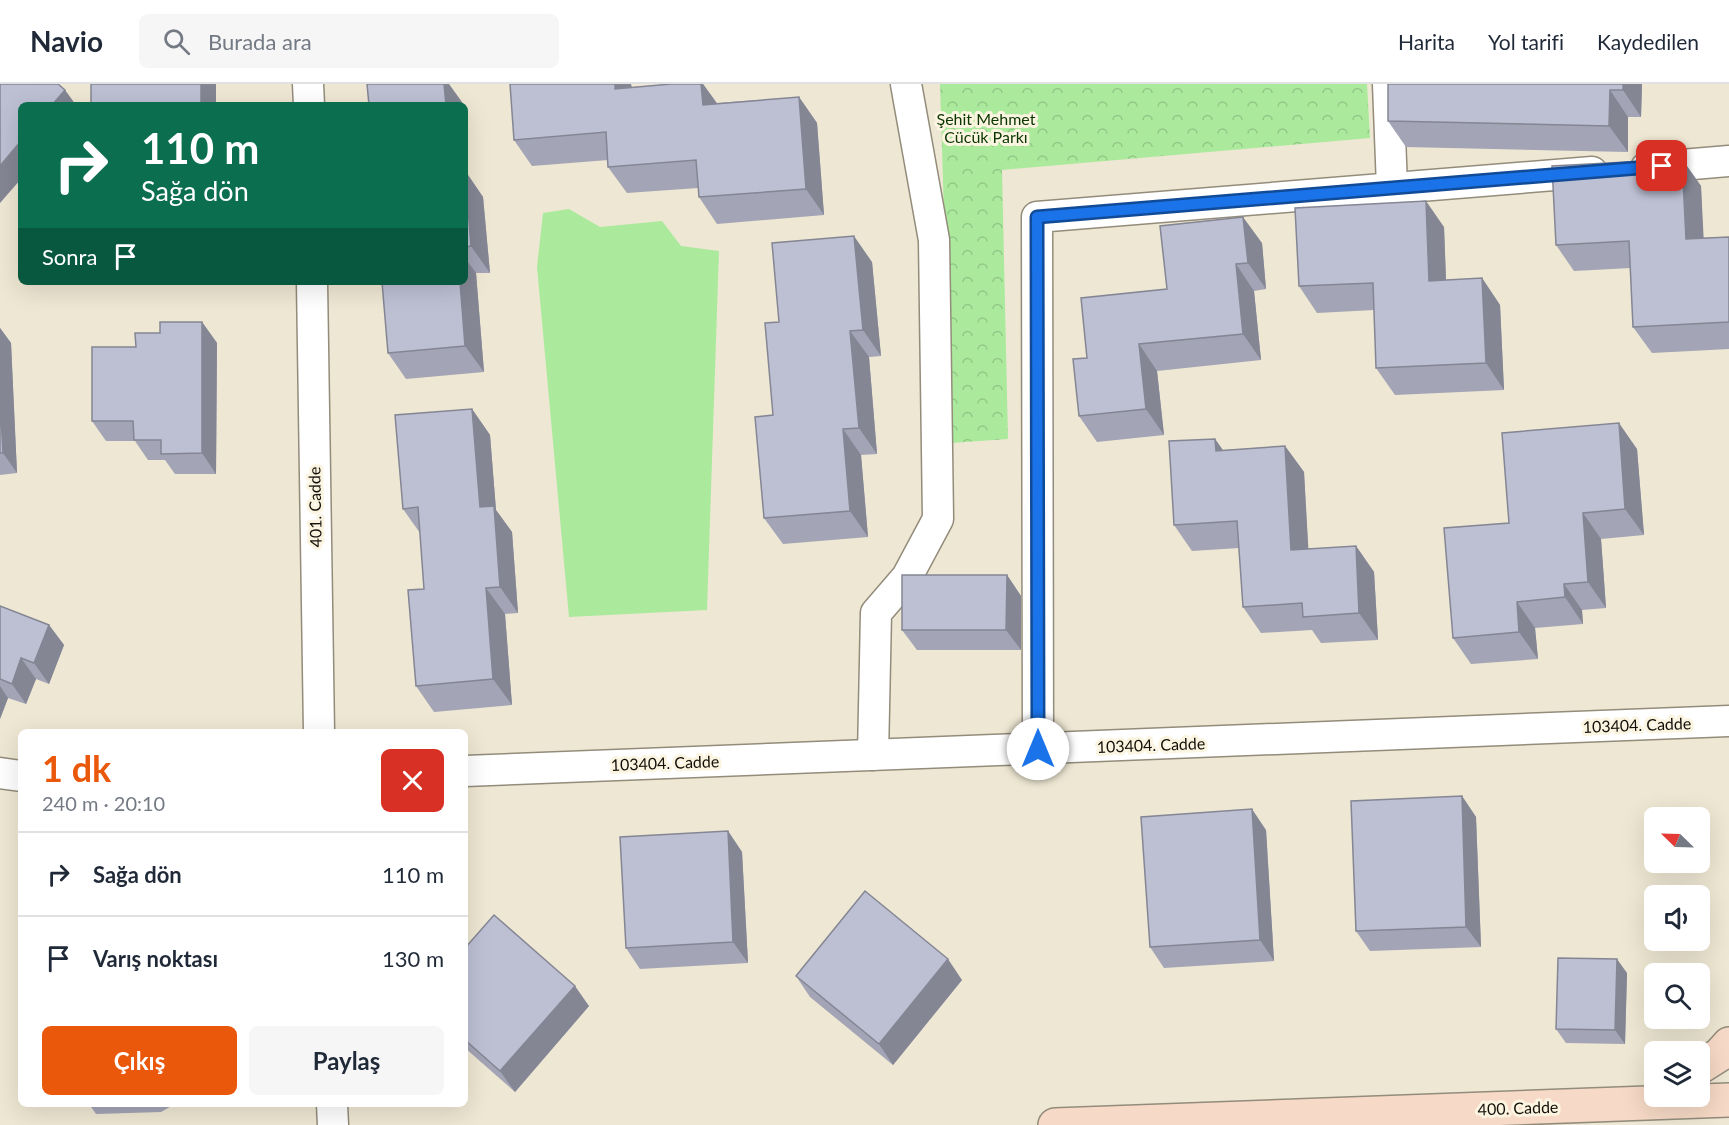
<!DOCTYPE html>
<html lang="tr">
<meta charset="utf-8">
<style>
body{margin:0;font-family:Lato,sans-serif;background:#f6f6f7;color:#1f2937;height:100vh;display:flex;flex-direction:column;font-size:22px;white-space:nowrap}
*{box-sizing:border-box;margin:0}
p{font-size:20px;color:#747a83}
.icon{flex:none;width:33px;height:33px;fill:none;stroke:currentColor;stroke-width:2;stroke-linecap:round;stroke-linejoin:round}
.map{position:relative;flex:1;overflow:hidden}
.sheet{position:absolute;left:18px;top:645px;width:450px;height:378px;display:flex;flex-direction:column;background:#fff;border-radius:9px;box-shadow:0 6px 24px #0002}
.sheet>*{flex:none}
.hud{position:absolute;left:18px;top:18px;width:450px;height:183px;border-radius:9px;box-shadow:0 6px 24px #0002;background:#0b6e4f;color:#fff;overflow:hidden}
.needle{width:39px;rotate:293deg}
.buttons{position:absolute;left:1644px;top:723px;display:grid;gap:12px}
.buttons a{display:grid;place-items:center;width:66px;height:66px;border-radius:9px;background:#fff;box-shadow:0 6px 24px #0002;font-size:30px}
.pin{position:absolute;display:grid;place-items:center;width:51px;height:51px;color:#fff;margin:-26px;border-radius:12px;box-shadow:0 3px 9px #0006}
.me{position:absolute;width:66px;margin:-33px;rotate:0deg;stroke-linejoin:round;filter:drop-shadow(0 0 4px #0008)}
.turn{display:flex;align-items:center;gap:21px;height:126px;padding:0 24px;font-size:27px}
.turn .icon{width:78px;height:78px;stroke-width:2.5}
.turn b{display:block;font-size:42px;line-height:51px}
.then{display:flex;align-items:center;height:57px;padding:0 24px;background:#0003;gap:12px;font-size:22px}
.round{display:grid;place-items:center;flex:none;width:63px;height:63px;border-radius:9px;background:#f6f6f7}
.head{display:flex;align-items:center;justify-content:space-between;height:102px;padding:0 24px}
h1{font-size:36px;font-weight:700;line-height:45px;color:#ea580c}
.button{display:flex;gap:12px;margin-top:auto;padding:12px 24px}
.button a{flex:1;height:69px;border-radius:9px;background:#ea580c;color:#fff;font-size:24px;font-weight:700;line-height:69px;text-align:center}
.button a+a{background:#f6f6f7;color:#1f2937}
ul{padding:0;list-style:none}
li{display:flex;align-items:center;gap:18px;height:84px;padding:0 24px;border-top:2px solid #e0e1e3}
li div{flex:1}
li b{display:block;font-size:22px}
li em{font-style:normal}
header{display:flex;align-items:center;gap:36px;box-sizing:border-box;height:84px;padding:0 30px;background:#fff;border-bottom:2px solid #e0e1e3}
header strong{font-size:28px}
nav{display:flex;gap:33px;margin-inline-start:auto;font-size:21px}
.search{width:420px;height:54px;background:#f6f6f7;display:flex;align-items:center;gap:15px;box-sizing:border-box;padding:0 21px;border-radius:9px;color:#747a83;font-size:22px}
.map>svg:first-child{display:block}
.green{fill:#abea9d}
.park{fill:url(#park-crowns)}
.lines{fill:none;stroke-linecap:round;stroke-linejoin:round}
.minor-casing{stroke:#938c7b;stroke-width:33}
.secondary-casing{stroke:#938c7b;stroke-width:36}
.minor{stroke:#fff;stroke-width:30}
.secondary{stroke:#f6d9c6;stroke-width:33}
.wall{fill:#a3a4b5}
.shaded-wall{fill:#848694}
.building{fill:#bdbfd3;stroke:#848694;stroke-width:1.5}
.route-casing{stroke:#114b97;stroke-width:15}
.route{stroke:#1a73e8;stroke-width:10}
.labels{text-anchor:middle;stroke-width:6;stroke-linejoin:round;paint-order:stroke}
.park-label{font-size:16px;fill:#0a3700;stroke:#fbf4e0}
.street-label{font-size:16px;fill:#110f08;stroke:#fbf4e0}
</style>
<header>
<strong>Navio</strong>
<div class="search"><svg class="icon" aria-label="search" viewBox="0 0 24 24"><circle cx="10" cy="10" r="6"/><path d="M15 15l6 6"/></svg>Burada ara</div>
<nav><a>Harita</a><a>Yol tarifi</a><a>Kaydedilen</a></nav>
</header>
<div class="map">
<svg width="1729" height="1041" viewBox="0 0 1729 1041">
<defs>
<pattern id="park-crowns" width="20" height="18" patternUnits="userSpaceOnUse" patternTransform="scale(1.5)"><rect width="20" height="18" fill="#abea9d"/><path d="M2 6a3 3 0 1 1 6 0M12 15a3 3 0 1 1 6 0" fill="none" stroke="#92c886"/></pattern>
</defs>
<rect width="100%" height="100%" fill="#eee7d3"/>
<path class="green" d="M 569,125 L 600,143 L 662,137 L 681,162 L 719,167 L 707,526 L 569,533 L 537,183 L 543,129 Z"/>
<path class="park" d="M 940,0 L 1367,0 L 1370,54 L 1002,86 L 1008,355 L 951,359 Z"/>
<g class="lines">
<defs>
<g id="minor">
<path d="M 308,0 L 309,21"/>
<path d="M 1388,0 L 1392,103"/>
<path d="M 1646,84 L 1729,77"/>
<path d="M 312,198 L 319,648"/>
<path d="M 1038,665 L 1037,133 L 1592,88"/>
<path d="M 873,671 L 876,529 L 907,493 L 938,435 L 934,156 L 906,0"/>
<path d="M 465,687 L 1729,637"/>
<path d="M 0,689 L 21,692"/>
<path d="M 332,1020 L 333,1041"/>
</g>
<g id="secondary">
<path d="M 1700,983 L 1719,971 L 1729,960"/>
<path d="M 1055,1041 L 1729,1016"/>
</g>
</defs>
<use href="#minor" class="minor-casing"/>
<use href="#secondary" class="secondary-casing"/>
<use href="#minor" class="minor"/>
<use href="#secondary" class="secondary"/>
</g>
<g class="wall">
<path d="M 631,0 L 632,3 L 671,0 L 703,0 L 717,19 L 799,13 L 817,39 L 824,131 L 717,140 L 699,113 L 698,104 L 627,109 L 608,83 L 608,76 L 532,82 L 514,56 Z"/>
<path d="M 1642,0 L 1641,33 L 1628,33 L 1628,68 L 1406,63 L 1388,37 Z"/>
<path d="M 465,55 L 468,91 L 483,113 L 490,189 L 476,189 L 484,288 L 406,295 L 388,269 L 465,198 Z"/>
<path d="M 1682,75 L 1701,102 L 1703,154 L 1729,153 L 1729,265 L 1652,269 L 1633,243 L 1631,184 L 1574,187 L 1556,161 Z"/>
<path d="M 1444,143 L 1446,196 L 1482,194 L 1500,221 L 1504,306 L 1395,311 L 1376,284 L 1374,226 L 1317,229 L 1299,202 Z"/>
<path d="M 1262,159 L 1266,205 L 1254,207 L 1261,276 L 1157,287 L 1164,351 L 1097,358 L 1079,332 L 1087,274 L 1167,205 Z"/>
<path d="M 872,178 L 881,272 L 869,273 L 877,370 L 861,371 L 868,453 L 783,460 L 764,434 L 773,331 Z"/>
<path d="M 202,238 L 217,259 L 216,390 L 175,390 L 165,376 L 148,376 L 135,357 L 106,357 L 92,337 L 136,263 L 160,249 Z"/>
<path d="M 0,244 L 11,259 L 17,389 L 0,391 Z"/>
<path d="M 472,325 L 490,351 L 496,426 L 512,448 L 518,529 L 505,530 L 512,621 L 434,628 L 416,602 L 424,505 L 420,449 L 403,425 Z"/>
<path d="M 1215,355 L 1223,366 L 1285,362 L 1304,388 L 1308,465 L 1356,462 L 1374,488 L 1378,556 L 1321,559 L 1312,546 L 1261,549 L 1243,523 L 1239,464 L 1192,467 L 1174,441 Z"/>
<path d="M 1637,365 L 1644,451 L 1601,455 L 1606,524 L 1582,526 L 1583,540 L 1535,544 L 1538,575 L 1471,580 L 1453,554 L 1509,439 Z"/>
<path d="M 1007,491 L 1021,512 L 1021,566 L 917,566 L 902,546 Z"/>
<path d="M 0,522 L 49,541 L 64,561 L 49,600 L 36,595 L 26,620 L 8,614 L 0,635 Z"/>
<path d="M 1462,712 L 1476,733 L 1481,863 L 1370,867 L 1356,847 Z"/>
<path d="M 1266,746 L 1274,877 L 1164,884 L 1150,863 Z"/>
<path d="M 728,747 L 742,768 L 748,879 L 640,885 L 626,864 Z"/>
<path d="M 465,864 L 589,922 L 515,1008 L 465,964 Z"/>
<path d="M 1627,889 L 1625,960 L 1566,959 L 1556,945 Z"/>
<path d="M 796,892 L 962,896 L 893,981 L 810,913 Z"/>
<path d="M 89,1020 L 175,1020 L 161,1028 L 96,1030 Z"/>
</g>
<g class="shaded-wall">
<rect x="201" y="0" width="15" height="21"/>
<path d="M 444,0 L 449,0 L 462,18 L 462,21 L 446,21 Z"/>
<path d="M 615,0 L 631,0 L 634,31 L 615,5 Z"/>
<path d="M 701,0 L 703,0 L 720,24 L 703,21 Z"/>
<path d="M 1623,0 L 1642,0 L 1641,33 L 1623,6 Z"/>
<path d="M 65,6 L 76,21 L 52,21 Z"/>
<path d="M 1610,6 L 1628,33 L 1628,68 L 1609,42 Z"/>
<path d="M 799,13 L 817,39 L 824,131 L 806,105 Z"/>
<path d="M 465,55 L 468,91 L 483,113 L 490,189 L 471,162 L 465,107 Z"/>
<path d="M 21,57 L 21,95 L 0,119 L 0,82 Z"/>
<path d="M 1682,75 L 1701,102 L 1705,181 L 1686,155 Z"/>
<path d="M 1426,117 L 1444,143 L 1447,223 L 1429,197 Z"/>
<path d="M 1243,133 L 1262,159 L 1266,205 L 1248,179 Z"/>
<path d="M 854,152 L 872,178 L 881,272 L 863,246 Z"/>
<path d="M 465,174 L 476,189 L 484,288 L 465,262 L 460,198 L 465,198 Z"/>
<path d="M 1236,180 L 1254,207 L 1261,276 L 1243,250 Z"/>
<path d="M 1482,194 L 1500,221 L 1504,306 L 1486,279 Z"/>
<path d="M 202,238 L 217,259 L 216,390 L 202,369 Z"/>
<path d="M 0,244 L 11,259 L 17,389 L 3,369 L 0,314 Z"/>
<path d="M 850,247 L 869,273 L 877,370 L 859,344 Z"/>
<path d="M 1139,260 L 1157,287 L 1164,351 L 1146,325 Z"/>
<path d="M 472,325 L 490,351 L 496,426 L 512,448 L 518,529 L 500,503 L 480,423 Z"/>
<path d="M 1619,339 L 1637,365 L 1644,451 L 1625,425 Z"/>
<path d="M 843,345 L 861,371 L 868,453 L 850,427 Z"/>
<path d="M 1215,355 L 1233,381 L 1216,367 Z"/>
<path d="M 1285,362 L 1304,388 L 1310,493 L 1291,466 Z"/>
<path d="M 1583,429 L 1601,455 L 1606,524 L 1588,498 Z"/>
<path d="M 1356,462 L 1374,488 L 1378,556 L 1359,529 Z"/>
<path d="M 1007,491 L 1021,512 L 1021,566 L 1006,546 Z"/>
<path d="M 1564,500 L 1582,526 L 1583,540 L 1565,513 Z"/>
<path d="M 486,504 L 505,530 L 512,621 L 493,595 Z"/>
<path d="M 1517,518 L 1535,544 L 1538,575 L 1519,548 Z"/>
<path d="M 49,541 L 64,561 L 49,600 L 34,579 Z"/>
<path d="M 21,574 L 36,595 L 26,620 L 12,600 Z"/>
<path d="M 0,602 L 8,614 L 0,635 Z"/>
<path d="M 1462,712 L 1476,733 L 1481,863 L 1466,843 Z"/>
<path d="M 1252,725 L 1266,746 L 1274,877 L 1260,856 Z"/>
<path d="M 728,747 L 742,768 L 748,879 L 733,858 Z"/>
<path d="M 948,875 L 962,896 L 893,981 L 879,960 Z"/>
<path d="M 1617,875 L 1627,889 L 1625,960 L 1615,946 Z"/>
<path d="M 575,902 L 589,922 L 515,1008 L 500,987 Z"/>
</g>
<g class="building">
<path d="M 0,0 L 58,0 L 65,6 L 52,21 L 21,21 L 21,57 L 0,82 Z"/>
<rect x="91" y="0" width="110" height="21"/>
<path d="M 367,0 L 444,0 L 446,21 L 369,21 Z"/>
<path d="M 510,0 L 615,0 L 615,5 L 671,0 L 701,0 L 703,21 L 799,13 L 806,105 L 699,113 L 696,76 L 608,83 L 606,48 L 514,56 Z"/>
<path d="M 1388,0 L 1623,0 L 1623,6 L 1610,6 L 1609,42 L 1388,37 Z"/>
<path d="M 1682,75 L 1686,155 L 1729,153 L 1729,238 L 1633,243 L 1629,157 L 1556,161 L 1552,82 Z"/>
<path d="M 465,87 L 471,162 L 465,163 Z"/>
<path d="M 1426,117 L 1429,197 L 1482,194 L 1486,279 L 1376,284 L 1373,199 L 1299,202 L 1295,124 Z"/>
<path d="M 1243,133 L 1248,179 L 1236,180 L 1243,250 L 1139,260 L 1146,325 L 1079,332 L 1073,275 L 1087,274 L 1081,214 L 1167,205 L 1160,142 Z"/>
<path d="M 854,152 L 863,246 L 850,247 L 859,344 L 843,345 L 850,427 L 764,434 L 755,333 L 773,331 L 765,239 L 779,238 L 772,159 Z"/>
<path d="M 382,198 L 460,198 L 465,262 L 388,269 Z"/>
<path d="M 160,238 L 202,238 L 202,369 L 161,370 L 161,356 L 134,356 L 133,337 L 92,337 L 92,263 L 136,263 L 135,249 L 160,249 Z"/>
<path d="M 0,314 L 3,369 L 0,369 Z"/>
<path d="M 472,325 L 480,423 L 494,422 L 500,503 L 486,504 L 493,595 L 416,602 L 408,506 L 424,505 L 418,423 L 403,425 L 395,331 Z"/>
<path d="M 1619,339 L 1625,425 L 1583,429 L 1588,498 L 1564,500 L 1565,513 L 1517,518 L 1519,548 L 1453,554 L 1444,444 L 1509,439 L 1502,349 Z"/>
<path d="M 1215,355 L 1216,367 L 1285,362 L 1291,466 L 1356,462 L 1359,529 L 1303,533 L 1302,519 L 1243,523 L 1237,437 L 1174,441 L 1169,357 Z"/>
<path d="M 902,491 L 1007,491 L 1006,546 L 902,546 Z"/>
<path d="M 0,522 L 49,541 L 34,579 L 21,574 L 12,600 L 0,595 Z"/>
<path d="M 1462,712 L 1466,843 L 1356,847 L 1351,717 Z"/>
<path d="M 1252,725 L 1260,856 L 1150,863 L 1141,733 Z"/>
<path d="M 728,747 L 733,858 L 626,864 L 620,753 Z"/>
<path d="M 865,807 L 948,875 L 879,960 L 796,892 Z"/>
<path d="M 494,831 L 575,902 L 500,987 L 465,956 L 465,864 Z"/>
<path d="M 1558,874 L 1617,875 L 1615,946 L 1556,945 Z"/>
</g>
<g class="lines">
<defs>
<path id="route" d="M 1038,665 L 1037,133 L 1662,82"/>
</defs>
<use href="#route" class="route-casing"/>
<use href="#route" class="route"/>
</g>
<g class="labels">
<g class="park-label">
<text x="986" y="41">Şehit Mehmet<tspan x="986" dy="18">Cücük Parkı</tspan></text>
</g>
<g class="street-label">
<text transform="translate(315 423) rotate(-91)" y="6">401. Cadde</text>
<text transform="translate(1637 641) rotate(-2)" y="6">103404. Cadde</text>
<text transform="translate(1151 661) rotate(-2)" y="6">103404. Cadde</text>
<text transform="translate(665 679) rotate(-2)" y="6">103404. Cadde</text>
<text transform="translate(1518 1024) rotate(-2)" y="6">400. Cadde</text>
</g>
</g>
</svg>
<div class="buttons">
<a><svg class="needle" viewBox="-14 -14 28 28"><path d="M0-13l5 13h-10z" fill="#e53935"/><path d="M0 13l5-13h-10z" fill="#747a83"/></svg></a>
<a><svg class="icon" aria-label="sound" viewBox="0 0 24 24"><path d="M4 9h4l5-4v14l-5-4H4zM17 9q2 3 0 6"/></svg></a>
<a><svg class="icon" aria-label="search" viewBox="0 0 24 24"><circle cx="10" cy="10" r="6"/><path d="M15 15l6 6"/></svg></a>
<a><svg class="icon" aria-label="layers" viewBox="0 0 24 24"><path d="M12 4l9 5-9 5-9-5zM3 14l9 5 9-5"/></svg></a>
</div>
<div class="pin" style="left:1662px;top:82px;background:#d93025"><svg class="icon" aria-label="arrive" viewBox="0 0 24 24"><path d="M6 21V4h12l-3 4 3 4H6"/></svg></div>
<svg class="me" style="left:1038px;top:665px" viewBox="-20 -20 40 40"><circle r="19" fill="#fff"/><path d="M0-13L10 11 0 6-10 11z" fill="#1a73e8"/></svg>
<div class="hud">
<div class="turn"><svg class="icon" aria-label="right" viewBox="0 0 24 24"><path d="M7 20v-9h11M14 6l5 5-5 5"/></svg><div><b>110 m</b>Sağa dön</div></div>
<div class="then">Sonra<svg class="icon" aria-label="arrive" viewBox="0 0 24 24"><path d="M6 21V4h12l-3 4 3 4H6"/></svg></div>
</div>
<section class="sheet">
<div class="head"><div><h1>1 dk</h1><p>240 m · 20:10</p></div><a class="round" style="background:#d93025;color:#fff"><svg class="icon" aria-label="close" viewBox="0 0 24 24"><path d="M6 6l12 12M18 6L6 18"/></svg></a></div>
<ul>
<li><svg class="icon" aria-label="right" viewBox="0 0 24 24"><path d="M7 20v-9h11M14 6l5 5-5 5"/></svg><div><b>Sağa dön</b></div><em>110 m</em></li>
<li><svg class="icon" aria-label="arrive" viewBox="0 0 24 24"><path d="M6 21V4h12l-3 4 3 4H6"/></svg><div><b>Varış noktası</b></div><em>130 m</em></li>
</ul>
<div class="button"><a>Çıkış</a><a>Paylaş</a></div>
</section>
</div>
